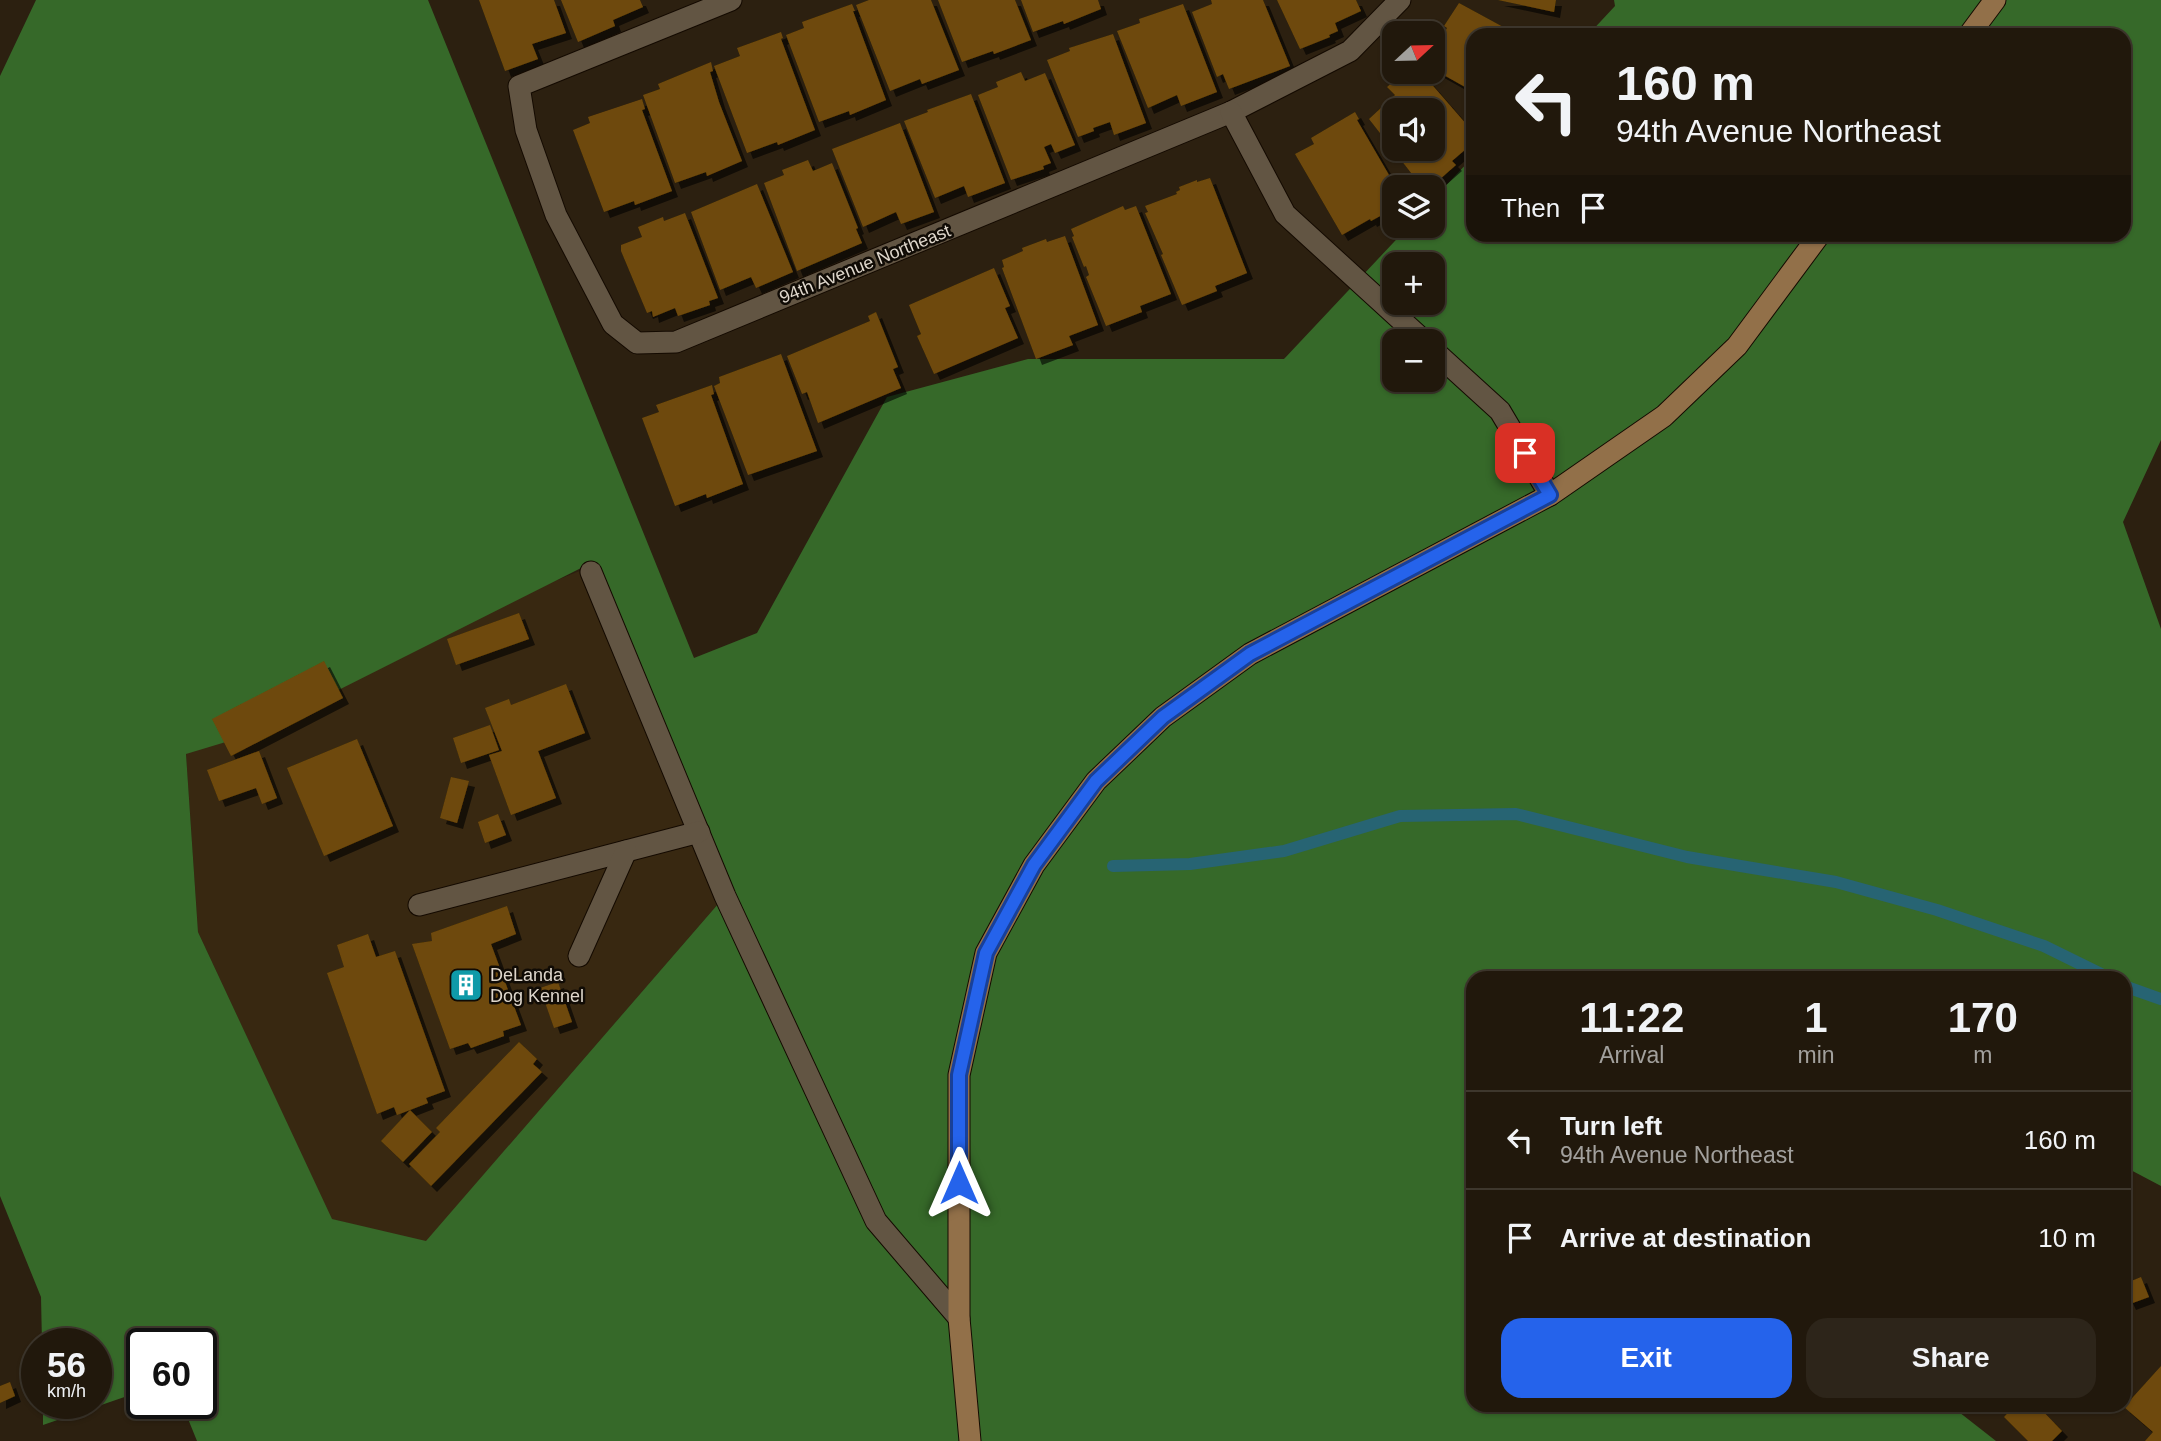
<!DOCTYPE html>
<meta charset="utf-8">
<style>
body{margin:0;font-family:Helvetica,sans-serif;background:#2d251a;color:#f1f3f6;height:100vh;display:flex;flex-direction:column;font-size:26px;white-space:nowrap}
*{box-sizing:border-box;margin:0}
p{font-size:23px;color:#a2a09d}
.icon{flex:none;width:38px;height:38px;fill:none;stroke:currentColor;stroke-width:2;stroke-linecap:round;stroke-linejoin:round}
.map{position:relative;flex:1;overflow:hidden}
.side{position:absolute;left:1466px;top:971px;width:665px;height:441px;display:flex;flex-direction:column;background:#21180c;border-radius:21px;box-shadow:0 2px 5px #0004,0 0 0 2px #3e372d}
.side>*{flex:none}
.banner{position:absolute;left:1466px;top:28px;width:665px;height:214px;border-radius:21px;box-shadow:0 2px 5px #0004,0 0 0 2px #3e372d;background:#21180c;color:#f1f3f6;overflow:hidden}
.needle{width:46px;rotate:68deg}
.fabs{position:absolute;left:1382px;top:21px;display:grid;gap:14px}
.fabs a{display:grid;place-items:center;width:63px;height:63px;border-radius:14px;background:#21180c;box-shadow:0 2px 5px #0004,0 0 0 2px #3e372d;font-size:35px}
.speed{position:absolute;left:21px;top:1328px;display:flex;gap:14px;font-size:35px;font-weight:700;text-align:center}
.speed>*{display:grid;place-content:center;width:91px;height:91px;border-radius:50%;background:#21180c;box-shadow:0 2px 5px #0004,0 0 0 2px #3e372d;line-height:1}
.speed small{font-size:18px;font-weight:400}
.speed .limit{border:4px solid #111;border-radius:10px;background:#fff;color:#111}
.pin{position:absolute;display:grid;place-items:center;width:60px;height:60px;color:#fff;margin:-30px;border-radius:14px;box-shadow:0 4px 10px #0006}
.me{position:absolute;width:77px;margin:-38px;rotate:0deg;stroke-linejoin:round;filter:drop-shadow(0 0 5px #0008)}
.turn{display:flex;align-items:center;gap:24px;height:147px;padding:0 35px;font-size:32px}
.turn .icon{width:91px;height:91px;stroke-width:2.5}
.turn b{display:block;font-size:49px;line-height:60px}
.then{display:flex;align-items:center;height:66px;padding:0 35px;background:#0003;gap:14px;font-size:26px}
.eta{display:flex;justify-content:space-evenly;align-items:center;height:119px;text-align:center}
.eta b{font-size:42px;font-weight:700;line-height:49px}
.primary-button{display:flex;gap:14px;margin-top:auto;padding:14px 35px}
.primary-button a{flex:1;height:80px;border-radius:21px;background:#2563eb;color:#fff;font-size:28px;font-weight:700;line-height:80px;text-align:center}
.primary-button a+a{background:#2d251a;color:#f1f3f6}
ul{padding:0;list-style:none}
li{display:flex;align-items:center;gap:21px;height:98px;padding:0 35px;border-top:2px solid #3e372d}
li div{flex:1}
li b{display:block;font-size:26px}
li em{font-style:normal}
.map>svg:first-child{display:block}
.built{fill:#382811}
.forest{fill:#366929;fill-rule:evenodd}
.lines{fill:none;stroke-linecap:round;stroke-linejoin:round}
.stream{stroke:#276473;stroke-width:12}
.building{fill:#6e4909;fill-rule:evenodd;filter:url(#shadow)}
.minor-casing{stroke:#140a00;stroke-width:23}
.major-casing{stroke:#140a00;stroke-width:23}
.minor{stroke:#625543;stroke-width:21}
.major{stroke:#927049;stroke-width:21}
.route-casing{stroke:#184099;stroke-width:18}
.route{stroke:#2563eb;stroke-width:12}
.labels{text-anchor:middle;stroke-width:5;stroke-linejoin:round;paint-order:stroke}
.street-label{font-size:18px;fill:#ded6cb;stroke:#100b05}
.poi-label{font-size:18px;fill:#ded6cb;stroke:#100b05;text-anchor:start}
</style>
<div class="map">
<svg width="2161" height="1441" viewBox="0 0 2161 1441">
<defs>
<filter id="shadow"><feDropShadow dx="6" dy="6" stdDeviation="0" flood-color="#0009"/></filter>
</defs>
<rect width="100%" height="100%" fill="#2c2010"/>
<path class="built" d="M 592,566 L 725,896 L 426,1242 L 331,1219 L 198,932 L 186,754 L 219,716 Z"/>
<path class="forest" d="M 36,0 L 428,0 L 694,658 L 757,633 L 887,397 L 1028,359 L 1284,359 L 1409,226 L 1433,226 L 1433,199 L 1473,157 L 1474,234 L 2124,234 L 2124,35 L 1588,35 L 1615,6 L 1614,0 L 2161,0 L 2161,440 L 2123,522 L 2161,629 L 2161,1186 L 2125,1167 L 2124,978 L 1474,978 L 1474,1405 L 1950,1405 L 1996,1441 L 197,1441 L 182,1404 L 201,1404 L 201,1344 L 142,1344 L 142,1391 L 43,1425 L 43,1404 L 96,1404 L 96,1344 L 42,1344 L 41,1297 L 0,1196 L 0,76 ZM 1395,264 L 1433,264 L 1433,303 L 1395,303 ZM 1395,341 L 1433,341 L 1433,380 L 1395,380 ZM 593,562 L 725,896 L 426,1241 L 332,1219 L 198,932 L 186,754 L 249,735 Z"/>
<g class="lines">
<g class="stream">
<path d="M 1113,866 L 1190,864 L 1284,851 L 1400,816 L 1516,814 L 1687,857 L 1836,882 L 1937,910 L 2044,946 L 2109,978"/>
<path d="M 2124,986 L 2161,999"/>
</g>
</g>
<g class="building">
<path d="M 479,0 L 554,0 L 566,33 L 532,44 L 538,59 L 505,71 Z"/>
<path d="M 561,0 L 640,0 L 643,7 L 613,20 L 615,26 L 578,42 Z"/>
<path d="M 869,0 L 931,0 L 959,70 L 922,84 L 920,79 L 890,91 L 856,5 Z"/>
<path d="M 938,0 L 1015,0 L 1031,40 L 994,54 L 993,51 L 962,62 Z"/>
<path d="M 1021,0 L 1098,0 L 1101,9 L 1064,24 L 1063,21 L 1033,32 Z"/>
<path d="M 1211,0 L 1263,0 L 1290,66 L 1229,89 L 1223,74 L 1217,77 L 1192,12 L 1212,4 Z"/>
<path d="M 1277,0 L 1356,0 L 1361,11 L 1335,23 L 1338,31 L 1329,35 L 1330,37 L 1300,49 Z"/>
<path d="M 1498,0 L 1556,0 L 1554,12 Z"/>
<path d="M 1459,3 L 1518,35 L 1474,35 L 1474,92 L 1433,69 L 1433,53 L 1447,28 L 1444,26 Z"/>
<path d="M 852,4 L 855,11 L 853,11 L 886,100 L 850,115 L 849,111 L 819,122 L 786,35 L 804,28 L 802,22 Z"/>
<path d="M 1183,4 L 1217,92 L 1181,106 L 1177,95 L 1148,108 L 1117,31 L 1140,23 L 1139,19 Z"/>
<path d="M 781,32 L 783,38 L 781,39 L 815,130 L 778,145 L 777,142 L 747,153 L 714,66 L 740,56 L 737,48 Z"/>
<path d="M 1113,34 L 1146,123 L 1114,135 L 1110,122 L 1093,128 L 1094,131 L 1078,137 L 1047,60 L 1070,51 L 1069,48 Z"/>
<path d="M 711,62 L 713,71 L 710,72 L 719,102 L 742,161 L 707,176 L 706,172 L 675,183 L 643,95 L 660,89 L 658,84 Z"/>
<path d="M 1021,72 L 1025,81 L 1045,73 L 1075,145 L 1055,153 L 1051,144 L 1044,147 L 1051,163 L 1043,166 L 1044,169 L 1011,180 L 978,95 L 998,87 L 996,82 Z"/>
<path d="M 1404,72 L 1410,76 L 1414,72 L 1421,72 L 1474,133 L 1474,142 L 1452,161 L 1456,165 L 1431,187 L 1422,187 L 1369,119 L 1395,95 L 1387,87 ZM 1395,110 L 1433,110 L 1433,149 L 1395,149 Z"/>
<path d="M 971,94 L 1005,183 L 968,197 L 964,186 L 935,198 L 904,121 L 928,112 L 927,110 Z"/>
<path d="M 642,99 L 645,109 L 642,110 L 672,191 L 635,205 L 634,201 L 604,212 L 573,130 L 590,123 L 588,117 Z"/>
<path d="M 1355,112 L 1359,119 L 1357,120 L 1396,187 L 1395,208 L 1371,221 L 1370,219 L 1342,235 L 1295,154 L 1314,144 L 1311,138 Z"/>
<path d="M 900,123 L 934,212 L 901,224 L 896,212 L 863,227 L 832,149 Z"/>
<path d="M 808,160 L 813,171 L 832,163 L 858,228 L 856,229 L 862,243 L 797,271 L 764,183 L 784,175 L 782,170 Z"/>
<path d="M 1210,178 L 1247,273 L 1215,286 L 1217,291 L 1182,305 L 1161,255 L 1163,254 L 1145,213 L 1148,212 L 1145,206 L 1177,194 L 1176,192 L 1180,190 L 1179,187 L 1197,180 L 1197,182 Z"/>
<path d="M 757,184 L 793,272 L 756,288 L 751,277 L 720,290 L 691,212 Z"/>
<path d="M 1123,206 L 1125,210 L 1136,206 L 1171,294 L 1140,306 L 1142,312 L 1106,326 L 1086,277 L 1089,275 L 1086,266 L 1084,267 L 1072,237 L 1074,236 L 1071,229 Z"/>
<path d="M 685,213 L 718,298 L 709,301 L 710,305 L 678,316 L 675,308 L 653,317 L 652,311 L 647,313 L 621,251 L 621,245 L 642,237 L 638,227 L 663,217 L 664,221 Z"/>
<path d="M 1065,236 L 1098,325 L 1069,336 L 1073,345 L 1036,359 L 1002,268 L 1004,267 L 1002,260 L 1023,251 L 1022,248 L 1046,239 L 1047,242 Z"/>
<path d="M 994,268 L 1010,306 L 1005,308 L 1018,338 L 934,374 L 917,336 L 921,334 L 909,305 Z"/>
<path d="M 876,312 L 898,367 L 893,369 L 901,388 L 818,423 L 807,392 L 802,394 L 787,356 L 870,321 L 868,316 Z"/>
<path d="M 781,354 L 817,451 L 748,475 L 714,386 L 720,383 L 719,377 Z"/>
<path d="M 712,385 L 714,394 L 711,395 L 743,484 L 707,498 L 706,494 L 675,506 L 642,418 L 659,412 L 656,405 Z"/>
<path d="M 519,613 L 529,639 L 456,665 L 447,639 Z"/>
<path d="M 324,661 L 343,698 L 231,756 L 212,719 Z"/>
<path d="M 566,684 L 585,733 L 538,751 L 556,798 L 511,815 L 489,755 L 502,751 L 485,708 L 509,699 L 511,705 Z"/>
<path d="M 490,725 L 499,750 L 461,763 L 453,738 Z"/>
<path d="M 357,739 L 393,826 L 324,856 L 287,768 Z"/>
<path d="M 259,751 L 277,798 L 262,804 L 256,788 L 219,801 L 207,770 Z"/>
<path d="M 451,777 L 469,781 L 457,823 L 440,818 Z"/>
<path d="M 498,814 L 506,835 L 485,843 L 478,822 Z"/>
<path d="M 507,906 L 516,934 L 491,944 L 521,1025 L 503,1031 L 504,1036 L 471,1048 L 468,1043 L 450,1049 L 412,944 L 432,941 L 431,933 Z"/>
<path d="M 368,934 L 376,957 L 395,951 L 445,1091 L 426,1098 L 428,1103 L 397,1115 L 394,1107 L 377,1114 L 327,973 L 344,967 L 337,945 Z"/>
<path d="M 558,982 L 572,1022 L 554,1028 L 540,988 Z"/>
<path d="M 519,1042 L 537,1059 L 533,1064 L 542,1072 L 431,1186 L 409,1164 L 440,1132 L 436,1128 Z"/>
<path d="M 410,1110 L 432,1132 L 403,1162 L 381,1141 Z"/>
<path d="M 2141,1277 L 2149,1297 L 2130,1304 L 2124,1291 L 2124,1284 Z"/>
<path d="M 2161,1366 L 2161,1441 L 2145,1441 L 2153,1432 L 2124,1407 Z"/>
<path d="M 10,1382 L 15,1396 L 0,1403 L 0,1386 Z"/>
<path d="M 2015,1405 L 2037,1405 L 2062,1431 L 2052,1441 L 2028,1441 L 2004,1417 Z"/>
</g>
<g class="lines">
<defs>
<g id="minor">
<path d="M 731,0 L 519,86 L 526,130 L 556,215 L 613,324 L 637,343 L 676,342 L 1231,112 L 1350,51 L 1400,0"/>
<path d="M 1231,112 L 1285,214 L 1424,341"/>
<path d="M 1433,350 L 1500,411 L 1550,495"/>
<path d="M 591,572 L 725,896 L 876,1221 L 959,1318"/>
<path d="M 419,905 L 699,832"/>
<path d="M 579,956 L 626,851"/>
</g>
<g id="major">
<path d="M 1969,35 L 1995,0"/>
<path d="M 970,1441 L 959,1318 L 959,1075 L 986,953 L 1034,865 L 1096,781 L 1163,717 L 1250,654 L 1550,495 L 1664,416 L 1737,346 L 1820,234"/>
</g>
</defs>
<use href="#minor" class="minor-casing"/>
<use href="#major" class="major-casing"/>
<use href="#minor" class="minor"/>
<use href="#major" class="major"/>
</g>
<g class="lines">
<defs>
<path id="route" d="M 959,1183 L 959,1075 L 986,953 L 1034,865 L 1096,781 L 1163,717 L 1250,654 L 1550,495 L 1525,453"/>
</defs>
<use href="#route" class="route-casing"/>
<use href="#route" class="route"/>
</g>
<defs>
<symbol id="building-square" viewBox="-11 -11 22 22"><rect x="-9" y="-9" width="18" height="18" rx="4" fill="#0f9aa8" stroke="#100b05"/><path d="M-4-6H4V6H1V3H-1V6H-4ZM-2.5-4.3h1.7v1.8h-1.7ZM.8-4.3h1.7v1.8H.8ZM-2.5-1h1.7V.8h-1.7ZM.8-1h1.7V.8H.8Z" fill="#fff"/></symbol>
</defs>
<g fill-rule="evenodd">
<use href="#building-square" x="447" y="966" width="38" height="38"/>
</g>
<g class="labels">
<g class="street-label">
<text transform="translate(865 264) rotate(-22)" y="6">94th Avenue Northeast</text>
</g>
<g class="poi-label">
<text x="490" y="981">DeLanda<tspan x="490" dy="21">Dog Kennel</tspan></text>
</g>
</g>
</svg>
<div class="fabs">
<a><svg class="needle" viewBox="-14 -14 28 28"><path d="M0-13l5 13h-10z" fill="#e53935"/><path d="M0 13l5-13h-10z" fill="#a2a09d"/></svg></a>
<a><svg class="icon" aria-label="sound" viewBox="0 0 24 24"><path d="M4 9h4l5-4v14l-5-4H4zM17 9q2 3 0 6"/></svg></a>
<a><svg class="icon" aria-label="layers" viewBox="0 0 24 24"><path d="M12 4l9 5-9 5-9-5zM3 14l9 5 9-5"/></svg></a>
<a>+</a>
<a>−</a>
</div>
<div class="speed"><div>56<small>km/h</small></div><div class="limit">60</div></div>
<div class="pin" style="left:1525px;top:453px;background:#d93025"><svg class="icon" aria-label="arrive" viewBox="0 0 24 24"><path d="M6 21V4h12l-3 4 3 4H6"/></svg></div>
<svg class="me" style="left:959px;top:1183px" viewBox="-20 -20 40 40"><path d="M0-17L14 15 0 8-14 15z" fill="#2563eb" stroke="#fff" stroke-width="4"/></svg>
<div class="banner">
<div class="turn"><svg class="icon" aria-label="left" viewBox="0 0 24 24"><path d="M17 20v-9H6M10 6l-5 5 5 5"/></svg><div><b>160 m</b>94th Avenue Northeast</div></div>
<div class="then">Then<svg class="icon" aria-label="arrive" viewBox="0 0 24 24"><path d="M6 21V4h12l-3 4 3 4H6"/></svg></div>
</div>
<section class="side">
<div class="eta">
<div><b>11:22</b><p>Arrival</p></div>
<div><b>1</b><p>min</p></div>
<div><b>170</b><p>m</p></div>
</div>
<ul>
<li><svg class="icon" aria-label="left" viewBox="0 0 24 24"><path d="M17 20v-9H6M10 6l-5 5 5 5"/></svg><div><b>Turn left</b><p>94th Avenue Northeast</p></div><em>160 m</em></li>
<li><svg class="icon" aria-label="arrive" viewBox="0 0 24 24"><path d="M6 21V4h12l-3 4 3 4H6"/></svg><div><b>Arrive at destination</b></div><em>10 m</em></li>
</ul>
<div class="primary-button"><a>Exit</a><a>Share</a></div>
</section>
</div>
